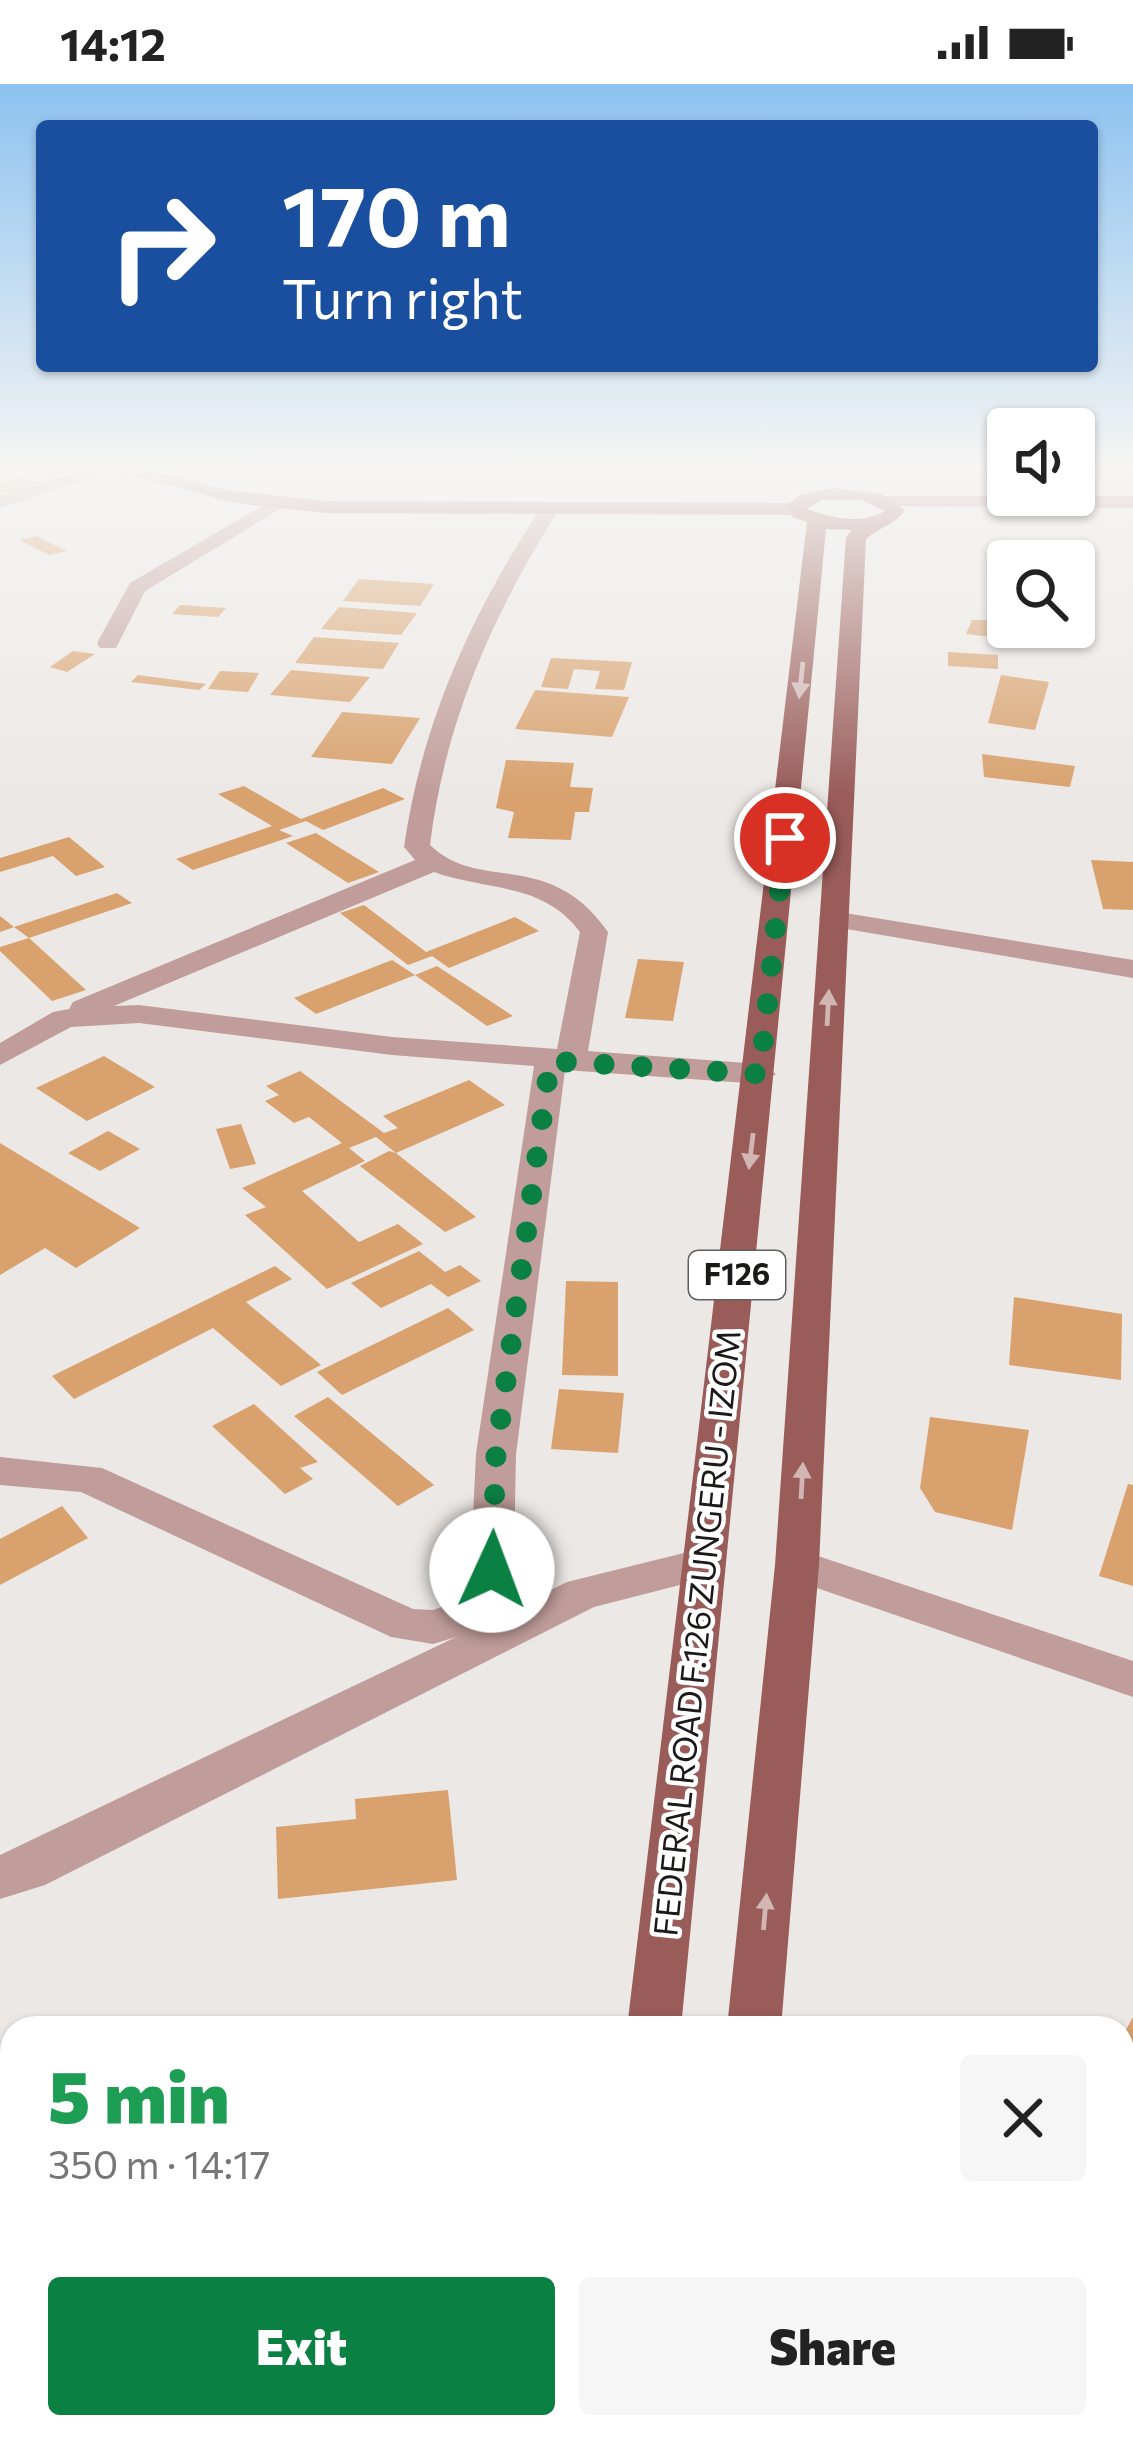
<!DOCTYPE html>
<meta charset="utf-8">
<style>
body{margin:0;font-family:Commissioner,sans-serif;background:#f6f6f6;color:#222;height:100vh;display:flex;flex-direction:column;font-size:45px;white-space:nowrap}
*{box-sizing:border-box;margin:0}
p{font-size:39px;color:#767676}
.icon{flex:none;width:66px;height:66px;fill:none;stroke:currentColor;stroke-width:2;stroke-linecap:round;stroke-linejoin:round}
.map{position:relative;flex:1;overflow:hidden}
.drawer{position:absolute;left:0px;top:1932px;width:1134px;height:423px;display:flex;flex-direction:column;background:#fff;border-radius:36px 36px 0 0;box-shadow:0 3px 9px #0004}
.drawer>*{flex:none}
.hud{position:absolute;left:36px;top:36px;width:1062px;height:252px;border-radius:12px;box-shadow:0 3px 9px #0004;background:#1a4fa0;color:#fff;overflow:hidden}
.tools{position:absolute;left:987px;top:324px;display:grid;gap:24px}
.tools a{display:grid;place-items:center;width:108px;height:108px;border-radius:12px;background:#fff;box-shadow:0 3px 9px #0004;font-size:60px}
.pin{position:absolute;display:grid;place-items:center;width:102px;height:102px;color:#fff;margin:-51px;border:6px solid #fff;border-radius:50%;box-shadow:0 3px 12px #0007}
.me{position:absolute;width:132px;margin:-66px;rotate:2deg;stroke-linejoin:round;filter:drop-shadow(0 0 9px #0008)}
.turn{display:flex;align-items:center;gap:42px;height:252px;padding:0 48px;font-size:54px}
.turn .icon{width:156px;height:156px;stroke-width:2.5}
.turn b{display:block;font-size:84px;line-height:102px}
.round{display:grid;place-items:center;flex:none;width:126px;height:126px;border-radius:12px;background:#f6f6f6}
.headline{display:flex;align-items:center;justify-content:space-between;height:204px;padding:0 48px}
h1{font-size:72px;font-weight:800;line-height:90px;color:#1e9e55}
.primary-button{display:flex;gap:24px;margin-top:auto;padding:24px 48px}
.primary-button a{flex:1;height:138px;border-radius:12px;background:#0b8043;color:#fff;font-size:48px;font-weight:800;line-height:138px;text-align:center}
.primary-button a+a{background:#f6f6f6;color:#222}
.status{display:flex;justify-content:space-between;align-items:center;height:84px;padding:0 60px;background:#fff;direction:ltr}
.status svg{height:33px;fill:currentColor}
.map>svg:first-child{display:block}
.building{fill:#d8a16d}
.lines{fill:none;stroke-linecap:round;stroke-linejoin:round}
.street{fill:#c09d9a;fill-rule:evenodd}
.secondary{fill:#aa7774;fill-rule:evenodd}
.primary{fill:#995c59;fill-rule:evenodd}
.oneway{fill:#d1b6b4}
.route{stroke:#0b8043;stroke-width:21;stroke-dasharray:0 37.8}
.labels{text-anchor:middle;stroke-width:9;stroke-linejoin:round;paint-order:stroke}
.shield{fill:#fff;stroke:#605f5e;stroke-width:3}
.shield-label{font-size:30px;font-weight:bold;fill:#1c1a19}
.street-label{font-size:33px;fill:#1c1a19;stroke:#fff}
</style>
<div class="status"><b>14:12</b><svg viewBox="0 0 49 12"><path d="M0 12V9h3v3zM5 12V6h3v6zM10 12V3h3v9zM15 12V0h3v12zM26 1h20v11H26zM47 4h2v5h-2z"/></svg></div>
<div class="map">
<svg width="1133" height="2353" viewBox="0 0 1133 2353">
<rect width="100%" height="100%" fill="#ece8e5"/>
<g class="building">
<path d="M 20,393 L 43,399 L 10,410 L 0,407 L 0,399 Z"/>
<path d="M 36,452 L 67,467 L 49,471 L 19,456 Z"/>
<path d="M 359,495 L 434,500 L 420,522 L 343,517 Z"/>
<path d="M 180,521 L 226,524 L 218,533 L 172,530 Z"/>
<path d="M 339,523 L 417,529 L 401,551 L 321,545 Z"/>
<path d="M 972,536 L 1007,536 L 1000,554 L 966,550 Z"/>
<path d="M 314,553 L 399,559 L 383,585 L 295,579 Z"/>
<path d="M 73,567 L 95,570 L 67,588 L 50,583 Z"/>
<path d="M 948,568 L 998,571 L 998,585 L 948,582 Z"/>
<path d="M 551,574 L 632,578 L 624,606 L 595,605 L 600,587 L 574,585 L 568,605 L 541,603 Z"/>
<path d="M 291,586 L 370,593 L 350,618 L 270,611 Z"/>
<path d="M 220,587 L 259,589 L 248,608 L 208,605 Z"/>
<path d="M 138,591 L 206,600 L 199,606 L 131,598 Z"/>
<path d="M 1001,591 L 1049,598 L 1035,646 L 988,639 Z"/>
<path d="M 535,606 L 629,613 L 612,653 L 515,645 Z"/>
<path d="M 342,628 L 420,634 L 392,680 L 311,673 Z"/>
<path d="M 982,670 L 1075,682 L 1070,703 L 984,693 Z"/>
<path d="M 506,676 L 574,679 L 570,703 L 593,704 L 589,728 L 575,728 L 571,756 L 508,754 L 514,728 L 496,724 Z"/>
<path d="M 244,702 L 301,735 L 383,704 L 405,715 L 323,746 L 306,737 L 279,746 L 293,752 L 193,786 L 176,775 L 272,742 L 218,710 Z"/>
<path d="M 316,749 L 379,788 L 348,799 L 286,759 Z"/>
<path d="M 69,753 L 105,783 L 76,792 L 53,772 L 0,788 L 0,774 Z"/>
<path d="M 1091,776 L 1133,778 L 1133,826 L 1103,825 Z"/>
<path d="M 117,809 L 132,819 L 29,854 L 86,906 L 52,917 L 0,867 L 0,863 L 29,854 L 14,843 L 0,848 L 0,832 L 14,843 Z"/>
<path d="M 364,821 L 426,868 L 515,833 L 539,847 L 449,884 L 432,872 L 408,881 L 340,829 Z"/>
<path d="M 638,875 L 684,878 L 673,937 L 625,934 Z"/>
<path d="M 392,876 L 415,891 L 316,930 L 294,914 Z"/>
<path d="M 437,882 L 513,932 L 487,942 L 415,891 Z"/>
<path d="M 104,972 L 155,1003 L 87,1037 L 36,1004 Z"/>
<path d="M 300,987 L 384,1049 L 398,1044 L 383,1032 L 469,996 L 505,1021 L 396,1069 L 376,1053 L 349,1064 L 365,1077 L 302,1107 L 359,1158 L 398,1140 L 423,1160 L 327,1205 L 245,1131 L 266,1123 L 242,1104 L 342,1059 L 309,1033 L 294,1039 L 265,1017 L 279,1011 L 266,1002 Z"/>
<path d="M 241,1040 L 256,1080 L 230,1085 L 216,1045 Z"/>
<path d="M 108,1047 L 140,1065 L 100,1087 L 68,1069 Z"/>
<path d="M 0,1059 L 140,1144 L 76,1184 L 45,1164 L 0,1191 Z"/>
<path d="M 389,1067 L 396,1069 L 476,1133 L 445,1148 L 360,1082 Z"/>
<path d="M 419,1167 L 445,1188 L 460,1181 L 481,1197 L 448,1213 L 431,1200 L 381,1224 L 351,1199 Z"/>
<path d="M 275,1182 L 292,1195 L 246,1218 L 321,1281 L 281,1302 L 213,1244 L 74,1315 L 52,1292 Z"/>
<path d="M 566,1197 L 618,1198 L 618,1292 L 562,1291 Z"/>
<path d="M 1014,1213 L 1122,1230 L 1121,1296 L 1009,1281 Z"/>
<path d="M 448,1224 L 474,1246 L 342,1311 L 317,1288 Z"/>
<path d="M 559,1305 L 624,1309 L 618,1369 L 551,1365 Z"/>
<path d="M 328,1313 L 434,1401 L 398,1422 L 294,1332 Z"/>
<path d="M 254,1320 L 318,1378 L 300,1384 L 313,1395 L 285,1410 L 212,1342 Z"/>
<path d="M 930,1333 L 1029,1346 L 1012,1446 L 935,1428 L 920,1404 Z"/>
<path d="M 1128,1400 L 1133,1401 L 1133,1502 L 1099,1492 Z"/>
<path d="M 62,1422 L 88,1454 L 0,1501 L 0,1455 Z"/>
<path d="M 448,1706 L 457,1796 L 278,1815 L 276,1743 L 356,1735 L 355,1715 Z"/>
<path d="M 1133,1933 L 1133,2353 L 975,2353 L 951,2343 L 1122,2343 L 1122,1953 Z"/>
<path d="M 12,1990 L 12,2343 L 50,2343 L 43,2353 L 9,2353 L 0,2348 L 0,2006 Z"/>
</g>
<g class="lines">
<g class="street">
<path d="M 100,381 L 122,383 L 0,424 L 0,412 Z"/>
<path d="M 274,415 L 290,419 L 145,507 L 116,564 L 100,564 L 97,559 L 130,499 Z"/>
<path d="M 543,421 L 559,425 C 493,530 445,637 430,761 C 481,810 548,763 608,848 L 588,967 L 760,980 L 776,990 L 760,1000 L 565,986 L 516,1370 L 513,1525 L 567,1498 L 704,1464 L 719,1469 L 725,1480 L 719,1491 L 594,1523 L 45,1801 L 0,1815 L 0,1771 L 456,1553 L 433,1560 L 391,1553 L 81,1408 L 0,1401 L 0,1373 L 102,1384 L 413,1525 L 433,1526 L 469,1514 L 476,1370 L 534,982 L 392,971 L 139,939 L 71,943 L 0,981 L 0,959 L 53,928 L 69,925 L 73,918 L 415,776 L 404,763 C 422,637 473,526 543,421 ZM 434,788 C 487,807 543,798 580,848 L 557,965 L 392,953 L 139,921 L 114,922 Z"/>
<path d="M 833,827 L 1133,876 L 1133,894 L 823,841 L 819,835 L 823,829 Z"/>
<path d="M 797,1465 L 1133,1577 L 1133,1613 L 782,1492 L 775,1481 L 782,1470 Z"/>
</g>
<g class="secondary">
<path d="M 96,381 L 127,381 L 234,407 L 326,417 L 795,419 L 804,425 L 795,431 L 326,429 L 234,419 Z"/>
<path d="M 886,412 L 1133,412 L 1133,424 L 879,422 L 877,418 Z"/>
</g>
<g class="primary">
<path d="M 833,404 L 881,410 L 905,426 C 895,441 879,443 866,455 L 819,1481 L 781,1944 L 727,1944 L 775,1481 L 846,453 L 852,446 L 826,445 L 681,1944 L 627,1944 L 807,438 L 792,433 L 787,421 L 800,411 ZM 822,416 L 861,416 L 885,427 C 861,441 833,434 807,425 Z"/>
<path d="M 578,2343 L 640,2343 L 640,2353 L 576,2353 Z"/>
<path d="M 685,2343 L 747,2343 L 746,2353 L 682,2353 Z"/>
</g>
</g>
<defs><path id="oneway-solid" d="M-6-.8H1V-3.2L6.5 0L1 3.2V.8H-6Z" transform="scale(3)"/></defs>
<g class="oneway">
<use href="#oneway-solid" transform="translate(801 596) rotate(96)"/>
<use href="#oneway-solid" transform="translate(828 924) rotate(-87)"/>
<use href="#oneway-solid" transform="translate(751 1067) rotate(97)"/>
<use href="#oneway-solid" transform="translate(802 1397) rotate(-87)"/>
<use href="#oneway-solid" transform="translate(765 1828) rotate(-85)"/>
</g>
<linearGradient id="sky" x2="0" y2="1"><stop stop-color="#8cc2f0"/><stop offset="0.54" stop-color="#f6f5f3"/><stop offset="1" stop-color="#f6f5f3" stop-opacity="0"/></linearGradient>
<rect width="1133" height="711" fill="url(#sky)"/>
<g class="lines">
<path class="route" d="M 492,1486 L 496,1370 L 550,977 L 760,990 L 785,754"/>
</g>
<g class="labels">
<rect class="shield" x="689" y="1167" width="96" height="48" rx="9"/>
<g class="shield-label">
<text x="737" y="1201">F126</text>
</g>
<g class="street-label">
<text transform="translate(697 1549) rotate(-84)" y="12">FEDERAL ROAD F.126 ZUNGERU - IZOM</text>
</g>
</g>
</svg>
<div class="tools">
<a><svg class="icon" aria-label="sound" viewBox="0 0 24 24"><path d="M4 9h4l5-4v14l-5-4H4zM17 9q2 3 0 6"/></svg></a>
<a><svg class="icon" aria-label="search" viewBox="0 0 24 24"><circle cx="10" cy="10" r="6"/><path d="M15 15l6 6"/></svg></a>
</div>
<div class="pin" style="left:785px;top:754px;background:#d93025"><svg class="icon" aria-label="arrive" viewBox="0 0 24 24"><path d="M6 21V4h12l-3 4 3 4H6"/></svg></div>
<svg class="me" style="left:492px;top:1486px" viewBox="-20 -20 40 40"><circle r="19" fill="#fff"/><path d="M0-13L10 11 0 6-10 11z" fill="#0b8043"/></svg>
<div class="hud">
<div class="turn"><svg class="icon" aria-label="right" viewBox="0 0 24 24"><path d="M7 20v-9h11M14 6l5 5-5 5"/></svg><div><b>170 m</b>Turn right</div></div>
</div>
<section class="drawer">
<div class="headline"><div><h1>5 min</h1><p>350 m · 14:17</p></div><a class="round"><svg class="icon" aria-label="close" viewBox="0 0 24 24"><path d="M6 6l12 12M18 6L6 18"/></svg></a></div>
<div class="primary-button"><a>Exit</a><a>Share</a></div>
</section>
</div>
